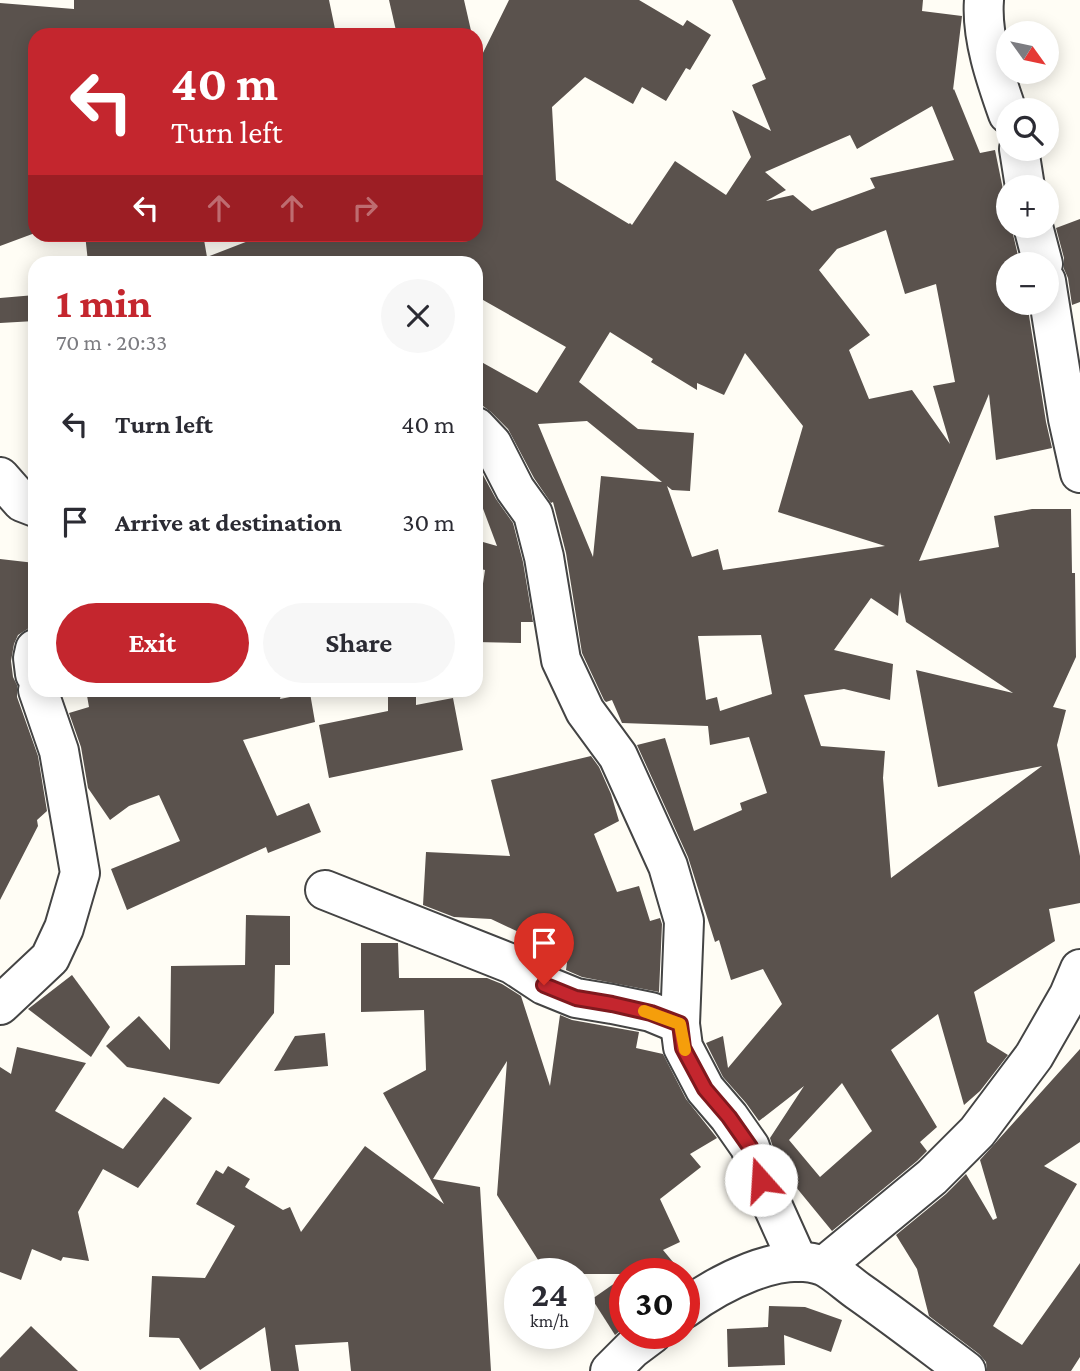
<!DOCTYPE html>
<meta charset="utf-8">
<style>
body{margin:0;font-family:"Crimson Pro",serif;background:#f7f7f7;color:#2b2b33;height:100vh;display:flex;flex-direction:column;font-size:26px;white-space:nowrap}
*{box-sizing:border-box;margin:0}
p{font-size:23px;color:#7c7c81}
.icon{flex:none;width:38px;height:38px;fill:none;stroke:currentColor;stroke-width:2;stroke-linecap:round;stroke-linejoin:round}
.map{position:relative;flex:1;overflow:hidden}
.panel{position:absolute;left:28px;top:256px;width:455px;height:441px;display:flex;flex-direction:column;background:#fff;border-radius:21px;box-shadow:0 4px 18px #0003}
.panel>*{flex:none}
.hud{position:absolute;left:28px;top:28px;width:455px;height:214px;border-radius:21px;box-shadow:0 4px 18px #0003;background:#c4262e;color:#fff;overflow:hidden}
.needle{width:46px;rotate:123deg}
.controls{position:absolute;left:996px;top:21px;display:grid;gap:14px}
.controls a{display:grid;place-items:center;width:63px;height:63px;border-radius:50%;background:#fff;box-shadow:0 4px 18px #0003;font-size:35px}
.speed{position:absolute;left:504px;top:1258px;display:flex;gap:14px;font-size:35px;font-weight:700;text-align:center}
.speed>*{display:grid;place-content:center;width:91px;height:91px;border-radius:50%;background:#fff;box-shadow:0 4px 18px #0003;line-height:1}
.speed small{font-size:18px;font-weight:400}
.speed .limit{border:10px solid #d22;background:#fff;color:#111}
.pin{position:absolute;display:grid;place-items:center;width:60px;height:60px;color:#fff;margin:-72px -30px;border-radius:50% 50% 50% 0;rotate:-45deg;box-shadow:0 0 7px #0007}
.pin .icon{rotate:45deg}
.me{position:absolute;width:77px;margin:-38px;rotate:341deg;stroke-linejoin:round;filter:drop-shadow(0 0 5px #0008)}
.turn{display:flex;align-items:center;gap:24px;height:147px;padding:0 28px;font-size:32px}
.turn .icon{width:91px;height:91px;stroke-width:2.5}
.turn b{display:block;font-size:49px;line-height:60px}
.lanes{display:flex;align-items:center;height:66px;padding:0 28px;background:#0003;justify-content:center;gap:35px;direction:ltr}
.lanes .off{opacity:.35}
.round{display:grid;place-items:center;flex:none;width:74px;height:74px;border-radius:37px;background:#f7f7f7}
.overview{display:flex;align-items:center;justify-content:space-between;height:119px;padding:0 28px}
h1{font-size:42px;font-weight:700;line-height:52px;color:#c4262e}
.primary-button{display:flex;gap:14px;margin-top:auto;padding:14px 28px}
.primary-button a{flex:1;height:80px;border-radius:42px;background:#c4262e;color:#fff;font-size:28px;font-weight:700;line-height:80px;text-align:center}
.primary-button a+a{background:#f7f7f7;color:#2b2b33}
ul{padding:0;list-style:none}
li{display:flex;align-items:center;gap:21px;height:98px;padding:0 28px}
li div{flex:1}
li b{display:block;font-size:26px}
li em{font-style:normal}
.map>svg:first-child{display:block}
.building{fill:#5a524d;fill-rule:evenodd}
.lines{fill:none;stroke-linecap:round;stroke-linejoin:round}
.minor-casing{stroke:#444;stroke-width:42}
.minor{stroke:#fff;stroke-width:38}
.route-casing{stroke:#7f191e;stroke-width:18}
.route{stroke:#c4262e;stroke-width:12}
.slow{stroke:#f59e0b;stroke-width:12}
</style>
<div class="map">
<svg width="1080" height="1371" viewBox="0 0 1080 1371">
<rect width="100%" height="100%" fill="#fffdf5"/>
<g class="building">
<path d="M 74,0 L 329,0 L 335,29 L 279,35 L 204,35 L 204,34 L 144,28 L 144,35 L 35,35 L 35,233 L 0,246 L 0,3 L 74,9 Z"/>
<path d="M 389,0 L 464,0 L 472,35 L 397,35 Z"/>
<path d="M 509,0 L 639,0 L 683,26 L 687,20 L 711,35 L 690,70 L 686,68 L 666,101 L 642,87 L 633,104 L 585,77 L 552,107 L 556,180 L 629,224 L 630,223 L 632,225 L 675,161 L 726,195 L 751,157 L 732,110 L 771,131 L 752,85 L 766,79 L 732,0 L 923,0 L 922,11 L 962,16 L 953,90 L 954,89 L 980,153 L 995,150 L 1008,214 L 1008,226 L 1011,226 L 1020,264 L 1008,264 L 1008,303 L 1027,303 L 1046,422 L 1052,448 L 996,460 L 989,394 L 919,561 L 999,547 L 994,516 L 1032,509 L 1071,509 L 1072,573 L 1075,573 L 1076,657 L 1053,707 L 1066,710 L 1057,745 L 1080,856 L 1080,903 L 1049,909 L 1055,941 L 974,992 L 987,1042 L 1008,1055 L 980,1091 L 964,1105 L 938,1014 L 891,1050 L 937,1127 L 920,1142 L 927,1151 L 917,1161 L 832,1231 L 791,1181 L 796,1177 L 778,1163 L 770,1138 L 804,1086 L 759,1121 L 746,1103 L 723,1077 L 706,1043 L 723,1036 L 728,1068 L 782,1004 L 763,969 L 731,980 L 719,940 L 715,942 L 688,857 L 637,745 L 665,738 L 694,831 L 742,810 L 740,803 L 767,793 L 749,737 L 710,745 L 708,726 L 622,723 L 612,700 L 606,702 L 604,700 L 582,653 L 566,553 L 553,502 L 551,503 L 534,478 L 508,429 L 491,412 L 483,406 L 476,406 L 476,359 L 537,393 L 566,347 L 476,296 L 476,262 L 88,262 L 85,234 L 203,234 L 207,257 L 266,234 L 476,234 L 476,67 ZM 932,106 L 954,160 L 870,178 L 875,188 L 812,211 L 793,195 L 766,201 L 786,190 L 765,172 L 850,135 L 857,149 ZM 886,230 L 905,294 L 936,284 L 955,382 L 933,386 L 950,444 L 912,390 L 869,399 L 849,350 L 870,335 L 819,270 L 837,249 ZM 610,332 L 653,359 L 651,362 L 697,390 L 697,383 L 724,395 L 745,353 L 803,426 L 778,512 L 885,546 L 723,570 L 718,549 L 692,557 L 667,486 L 672,490 L 690,491 L 694,433 L 638,429 L 579,382 ZM 587,421 L 662,482 L 601,476 L 593,557 L 538,424 ZM 900,592 L 906,622 L 1013,693 L 916,670 L 938,787 L 1042,766 L 891,878 L 883,778 L 885,751 L 821,746 L 804,695 L 844,689 L 890,700 L 893,664 L 834,650 L 871,598 L 898,616 ZM 761,635 L 772,694 L 720,711 L 717,697 L 706,700 L 698,636 ZM 842,1083 L 872,1131 L 820,1177 L 789,1140 Z"/>
<path d="M 1080,219 L 1080,302 L 1072,305 L 1068,278 L 1064,269 L 1064,258 L 1056,228 Z"/>
<path d="M 35,295 L 35,321 L 0,323 L 0,298 Z"/>
<path d="M 476,472 L 483,475 L 496,499 L 513,523 L 523,562 L 533,622 L 521,622 L 521,643 L 476,642 L 476,631 L 485,570 L 476,568 L 476,540 L 497,546 L 476,490 Z"/>
<path d="M 0,559 L 35,563 L 35,595 L 33,595 L 32,625 L 29,625 L 29,628 L 18,635 L 14,644 L 11,661 L 13,677 L 17,685 L 17,697 L 38,756 L 47,811 L 37,820 L 38,826 L 0,900 Z"/>
<path d="M 86,690 L 282,690 L 280,699 L 310,693 L 315,722 L 243,740 L 277,816 L 309,803 L 321,832 L 268,853 L 266,847 L 127,910 L 111,869 L 180,841 L 159,795 L 129,806 L 110,820 L 88,788 L 81,747 L 69,713 L 89,707 Z"/>
<path d="M 388,690 L 416,690 L 416,705 L 453,698 L 463,750 L 329,778 L 319,725 L 388,711 Z"/>
<path d="M 591,756 L 599,767 L 611,794 L 619,821 L 594,834 L 617,892 L 639,886 L 650,921 L 660,918 L 662,924 L 659,992 L 582,977 L 566,970 L 568,955 L 491,919 L 454,917 L 423,905 L 426,852 L 510,856 L 491,780 Z"/>
<path d="M 246,915 L 290,916 L 290,965 L 275,965 L 274,1013 L 219,1084 L 127,1067 L 106,1046 L 139,1016 L 170,1050 L 171,966 L 245,965 Z"/>
<path d="M 361,943 L 398,943 L 399,978 L 487,978 L 502,984 L 521,996 L 550,1086 L 560,1015 L 572,1020 L 639,1032 L 636,1048 L 663,1054 L 686,1099 L 717,1138 L 690,1154 L 701,1167 L 660,1199 L 680,1242 L 663,1250 L 683,1274 L 547,1274 L 497,1195 L 507,1061 L 433,1179 L 480,1187 L 491,1371 L 351,1371 L 348,1342 L 295,1345 L 299,1371 L 271,1371 L 265,1327 L 200,1370 L 179,1338 L 149,1337 L 152,1276 L 205,1278 L 235,1226 L 196,1204 L 216,1170 L 223,1174 L 228,1166 L 250,1179 L 245,1187 L 283,1210 L 290,1207 L 301,1232 L 365,1146 L 444,1204 L 383,1093 L 426,1070 L 424,1010 L 361,1012 Z"/>
<path d="M 72,975 L 110,1027 L 91,1057 L 28,1009 Z"/>
<path d="M 325,1033 L 328,1066 L 274,1071 L 295,1036 Z"/>
<path d="M 17,1047 L 86,1063 L 55,1111 L 123,1149 L 164,1097 L 192,1118 L 138,1188 L 103,1169 L 78,1212 L 89,1261 L 63,1257 L 61,1261 L 32,1249 L 21,1280 L 0,1272 L 0,1067 L 11,1074 Z"/>
<path d="M 1080,1049 L 1080,1142 L 1044,1166 L 1077,1184 L 993,1326 L 1022,1345 L 1080,1263 L 1080,1357 L 1071,1371 L 987,1371 L 986,1362 L 979,1354 L 929,1316 L 917,1269 L 896,1235 L 946,1194 L 966,1174 L 993,1220 L 997,1218 L 980,1160 Z"/>
<path d="M 625,1276 L 625,1327 L 615,1335 L 592,1299 Z"/>
<path d="M 769,1306 L 805,1307 L 842,1320 L 831,1352 L 784,1335 L 785,1365 L 728,1367 L 727,1329 L 768,1327 Z"/>
<path d="M 31,1326 L 78,1371 L 0,1371 L 0,1358 Z"/>
</g>
<g class="lines">
<defs>
<g id="minor">
<path d="M 984,0 C 981,37 996,80 1008,114"/>
<path d="M 1019,149 L 1025,187"/>
<path d="M 1033,226 L 1043,264"/>
<path d="M 1046,281 L 1068,419 L 1080,473"/>
<path d="M 476,427 L 492,444 L 515,489 L 533,514 L 544,557 L 561,660 L 585,711 L 618,756 L 668,866 L 684,921 L 680,1024 L 683,1047 L 705,1089 L 729,1117 L 750,1147 L 761,1180 L 798,1262"/>
<path d="M 0,477 L 22,502 L 35,507"/>
<path d="M 35,649 L 33,658 L 35,674"/>
<path d="M 325,890 L 512,964 L 544,985 L 576,998 L 612,1004 L 651,1012 L 680,1024"/>
<path d="M 0,1005 L 50,958 L 64,928 L 80,873 L 59,751 L 38,690"/>
<path d="M 824,1266 L 932,1177 L 977,1132 L 1034,1056 L 1069,995 L 1080,969"/>
<path d="M 684,1309 C 718,1284 780,1250 823,1266 C 834,1271 848,1284 858,1291 C 895,1317 930,1344 966,1371"/>
<path d="M 610,1371 L 632,1349 L 652,1334"/>
</g>
</defs>
<use href="#minor" class="minor-casing"/>
<use href="#minor" class="minor"/>
</g>
<g class="lines">
<defs>
<path id="route" d="M 544,985 L 576,998 L 612,1004 L 651,1013 L 680,1024 L 683,1048 L 705,1089 L 729,1117 L 750,1147 L 761,1180"/>
</defs>
<use href="#route" class="route-casing"/>
<use href="#route" class="route"/>
<path class="slow" d="M 644,1011 L 680,1024 L 685,1050"/>
</g>
</svg>
<div class="controls">
<a><svg class="needle" viewBox="-14 -14 28 28"><path d="M0-13l5 13h-10z" fill="#e53935"/><path d="M0 13l5-13h-10z" fill="#7c7c81"/></svg></a>
<a><svg class="icon" aria-label="search" viewBox="0 0 24 24"><circle cx="10" cy="10" r="6"/><path d="M15 15l6 6"/></svg></a>
<a>+</a>
<a>−</a>
</div>
<div class="speed"><div>24<small>km/h</small></div><div class="limit">30</div></div>
<div class="pin" style="left:544px;top:985px;background:#d93025"><svg class="icon" aria-label="arrive" viewBox="0 0 24 24"><path d="M6 21V4h12l-3 4 3 4H6"/></svg></div>
<svg class="me" style="left:761px;top:1180px" viewBox="-20 -20 40 40"><circle r="19" fill="#fff"/><path d="M0-13L10 11 0 6-10 11z" fill="#c4262e"/></svg>
<div class="hud">
<div class="turn"><svg class="icon" aria-label="left" viewBox="0 0 24 24"><path d="M17 20v-9H6M10 6l-5 5 5 5"/></svg><div><b>40 m</b>Turn left</div></div>
<div class="lanes"><svg class="icon" aria-label="left" viewBox="0 0 24 24"><path d="M17 20v-9H6M10 6l-5 5 5 5"/></svg><svg class="icon off" aria-label="ahead" viewBox="0 0 24 24"><path d="M12 20V5M6 11l6-6 6 6"/></svg><svg class="icon off" aria-label="ahead" viewBox="0 0 24 24"><path d="M12 20V5M6 11l6-6 6 6"/></svg><svg class="icon off" aria-label="right" viewBox="0 0 24 24"><path d="M7 20v-9h11M14 6l5 5-5 5"/></svg></div>
</div>
<section class="panel">
<div class="overview"><div><h1>1 min</h1><p>70 m · 20:33</p></div><a class="round"><svg class="icon" aria-label="close" viewBox="0 0 24 24"><path d="M6 6l12 12M18 6L6 18"/></svg></a></div>
<ul>
<li><svg class="icon" aria-label="left" viewBox="0 0 24 24"><path d="M17 20v-9H6M10 6l-5 5 5 5"/></svg><div><b>Turn left</b></div><em>40 m</em></li>
<li><svg class="icon" aria-label="arrive" viewBox="0 0 24 24"><path d="M6 21V4h12l-3 4 3 4H6"/></svg><div><b>Arrive at destination</b></div><em>30 m</em></li>
</ul>
<div class="primary-button"><a>Exit</a><a>Share</a></div>
</section>
</div>
